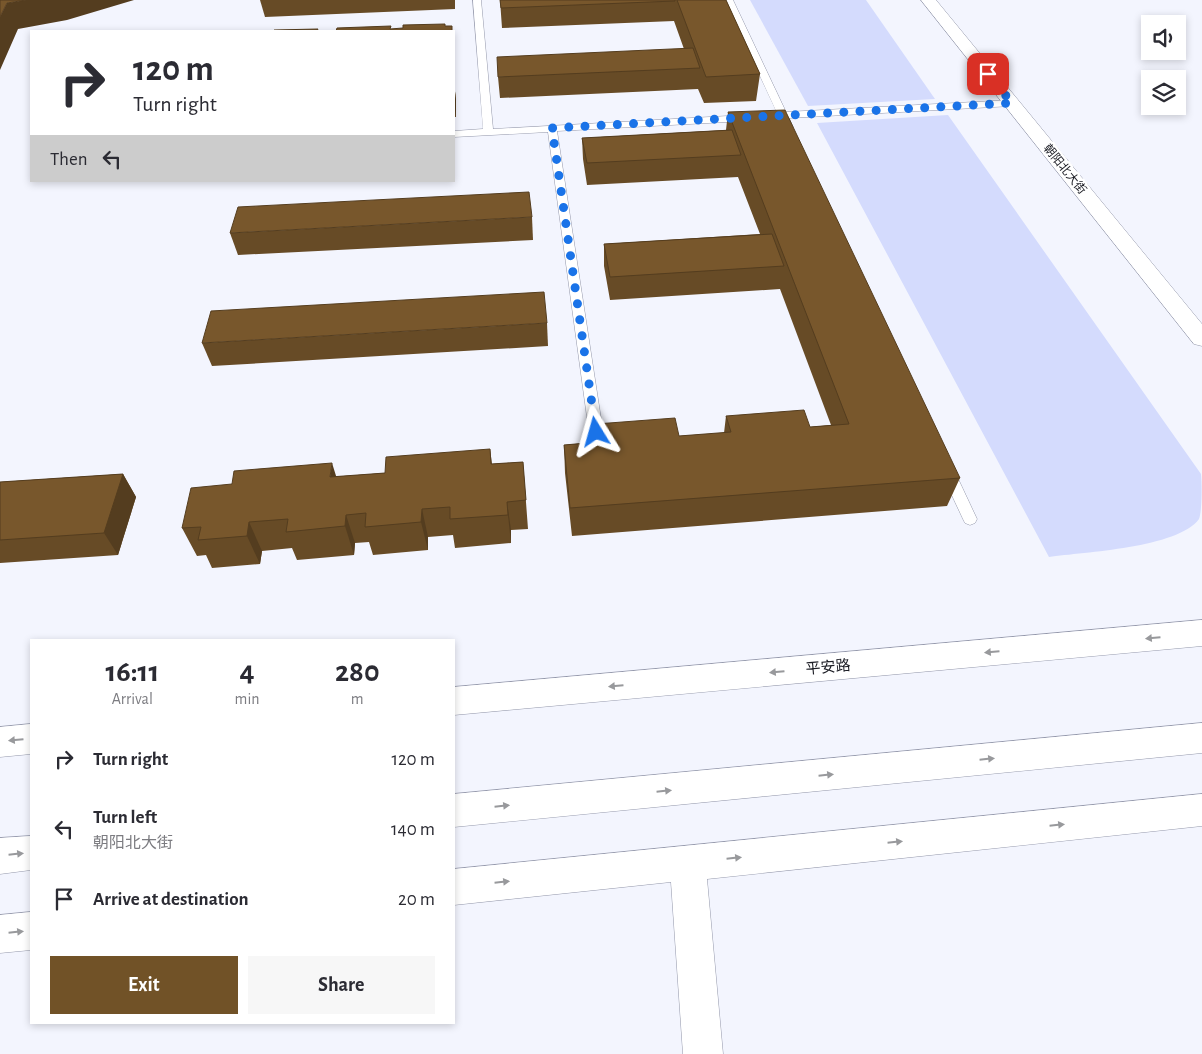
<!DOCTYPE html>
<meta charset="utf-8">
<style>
body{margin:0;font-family:"Alegreya Sans","Noto Sans SC",sans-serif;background:#f7f7f7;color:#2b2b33;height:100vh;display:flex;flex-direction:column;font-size:19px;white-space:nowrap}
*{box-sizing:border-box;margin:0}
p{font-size:16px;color:#7c7c81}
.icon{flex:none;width:28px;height:28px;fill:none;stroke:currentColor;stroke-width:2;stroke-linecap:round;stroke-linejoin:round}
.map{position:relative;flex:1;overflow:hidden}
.details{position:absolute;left:30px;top:639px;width:425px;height:385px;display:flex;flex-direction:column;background:#fff;border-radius:0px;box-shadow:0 2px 8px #0003}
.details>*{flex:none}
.guide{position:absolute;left:30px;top:30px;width:425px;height:152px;border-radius:0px;box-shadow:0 2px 8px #0003;background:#fff;color:#2b2b33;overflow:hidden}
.buttons{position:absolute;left:1141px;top:15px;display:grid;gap:10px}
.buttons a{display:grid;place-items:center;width:45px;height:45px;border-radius:0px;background:#fff;box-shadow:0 2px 8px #0003;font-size:25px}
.pin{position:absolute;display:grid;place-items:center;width:42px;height:42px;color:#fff;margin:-21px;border-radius:10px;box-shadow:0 2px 8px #0006}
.me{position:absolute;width:55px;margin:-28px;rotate:352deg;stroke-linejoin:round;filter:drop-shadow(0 0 4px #0008)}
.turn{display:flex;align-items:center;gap:18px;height:105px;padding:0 20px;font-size:22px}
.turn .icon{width:65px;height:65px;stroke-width:2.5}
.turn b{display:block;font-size:35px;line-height:42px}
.then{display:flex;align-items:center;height:48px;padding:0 20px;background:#0003;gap:10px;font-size:19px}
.eta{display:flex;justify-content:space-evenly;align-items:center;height:85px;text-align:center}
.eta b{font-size:30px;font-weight:700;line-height:35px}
.primary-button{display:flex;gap:10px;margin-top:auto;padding:10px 20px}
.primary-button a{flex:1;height:58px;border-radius:0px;background:#715227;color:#fff;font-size:20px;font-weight:700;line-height:58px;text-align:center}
.primary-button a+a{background:#f7f7f7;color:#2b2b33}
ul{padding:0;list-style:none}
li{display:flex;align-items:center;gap:15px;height:70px;padding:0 20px}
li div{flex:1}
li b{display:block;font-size:19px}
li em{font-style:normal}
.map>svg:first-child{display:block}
.green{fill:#d4dbfd}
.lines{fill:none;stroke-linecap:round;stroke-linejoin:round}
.service-casing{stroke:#9397aa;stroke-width:1}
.minor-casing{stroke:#9397aa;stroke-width:1}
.secondary-casing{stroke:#9397aa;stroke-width:1}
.service{fill:#fff;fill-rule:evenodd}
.minor{fill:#fff;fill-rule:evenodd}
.secondary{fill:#fff;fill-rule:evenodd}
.wall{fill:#674b26}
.shaded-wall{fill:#543d1f}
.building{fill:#78572c;stroke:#543d1f}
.oneway{fill:#98999c}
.route{stroke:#1a73e8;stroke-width:9;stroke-dasharray:0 16.2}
.labels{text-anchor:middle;stroke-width:5;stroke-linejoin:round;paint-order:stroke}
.far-street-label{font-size:12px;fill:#1b1c24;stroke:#fff}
.street-label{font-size:15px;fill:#1b1c24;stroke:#fff}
</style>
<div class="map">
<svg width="1202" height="1054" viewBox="0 0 1202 1054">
<rect width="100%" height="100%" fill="#f3f5fe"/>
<g class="green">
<path d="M 750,0 L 866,0 L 935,99 L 808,106 Z"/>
<path d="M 948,115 L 1201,474 C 1202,484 1202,512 1199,519 C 1178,548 1084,552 1049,557 L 817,123 Z"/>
</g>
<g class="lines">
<defs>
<g id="service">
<path d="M 473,0 L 481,0 L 493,129 L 746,115 L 751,118 L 746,121 L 557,131 L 603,432 L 601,435 L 591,435 L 589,432 L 548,132 L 454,137 L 454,131 L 483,129 Z"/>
<path d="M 725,0 L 733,0 L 786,112 L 1012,100 L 1017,103 L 1012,106 L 789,118 L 793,127 L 788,130 L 785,129 L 779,119 L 771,118 L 769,116 L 777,113 Z"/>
<path d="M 947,465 L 952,466 L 954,470 L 977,519 L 975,523 L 970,525 L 965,523 L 963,519 L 940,470 L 942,466 Z"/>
</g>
<g id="minor">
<path d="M 1202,794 L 1202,826 L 707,879 L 723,1054 L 683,1054 L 671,882 L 454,905 L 454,869 Z"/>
<path d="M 31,912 L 31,950 L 0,953 L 0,915 Z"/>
</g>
<g id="secondary">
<path d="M 921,0 L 936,0 L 1202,324 L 1202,346 L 1194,344 Z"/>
<path d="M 1202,620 L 1202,646 L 454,715 L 454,687 Z"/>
<path d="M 1202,723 L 1202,753 L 454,827 L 454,794 Z"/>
<path d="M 31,724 L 31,754 L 0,757 L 0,727 Z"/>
<path d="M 31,836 L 31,870 L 0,874 L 0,838 Z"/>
</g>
</defs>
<use href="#service" class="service-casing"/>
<use href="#minor" class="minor-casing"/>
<use href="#secondary" class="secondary-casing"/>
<use href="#service" class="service"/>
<use href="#minor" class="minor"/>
<use href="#secondary" class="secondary"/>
</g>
<g class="wall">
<path d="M 260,0 L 455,0 L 455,9 L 265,17 Z"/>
<path d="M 500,0 L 726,0 L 760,74 L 756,101 L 704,103 L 698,89 L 500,98 L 498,77 L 684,49 L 674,21 L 502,28 Z"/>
<path d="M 454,83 L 456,100 L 456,117 L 454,117 Z"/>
<path d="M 728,112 L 960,478 L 947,506 L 572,536 L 565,473 L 564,445 L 596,442 L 596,424 L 679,436 L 724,433 L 726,416 L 810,427 L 831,425 L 780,289 L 610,300 L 604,266 L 604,244 L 760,234 L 738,177 L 587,185 L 583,159 L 582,138 L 726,130 Z"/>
<path d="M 532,217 L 533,240 L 238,255 L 230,233 Z"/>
<path d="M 547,323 L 548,346 L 212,366 L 202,343 Z"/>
<path d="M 490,449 L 492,464 L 523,462 L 528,529 L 511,530 L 511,543 L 455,548 L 453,535 L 428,537 L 428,550 L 373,555 L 369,542 L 355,543 L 354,555 L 297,560 L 292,548 L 262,551 L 260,564 L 212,568 L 206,555 L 197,556 L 182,528 L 232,484 L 385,473 Z"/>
<path d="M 123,474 L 136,497 L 118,555 L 0,563 L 0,482 Z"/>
</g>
<g class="shaded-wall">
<path d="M 26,0 L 134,0 L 67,20 L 18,29 L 0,70 L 0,17 L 7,3 Z"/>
<path d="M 454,38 L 455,46 L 455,62 L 454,55 Z"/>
<path d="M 454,83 L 456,100 L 456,117 L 454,102 Z"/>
<path d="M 332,463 L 341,492 L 330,477 Z"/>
<path d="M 123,474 L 136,497 L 118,555 L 104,533 Z"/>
<path d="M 507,502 L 511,530 L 511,543 L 508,515 Z"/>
<path d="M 422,509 L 428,537 L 428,550 L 421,522 Z"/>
<path d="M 346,515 L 355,543 L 354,555 L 345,526 Z"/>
<path d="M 249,522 L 262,551 L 260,564 L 247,536 Z"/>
</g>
<g class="building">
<path d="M 0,0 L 26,0 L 7,3 L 0,17 Z"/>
<path d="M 500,0 L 675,0 L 675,1 L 501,8 Z"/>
<path d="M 677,0 L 726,0 L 760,74 L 706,77 Z"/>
<path d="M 445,24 L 445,26 L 452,26 L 452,31 L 326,31 L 336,31 L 337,28 L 391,26 L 390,29 L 403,28 L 403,25 Z"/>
<path d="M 318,29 L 317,31 L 273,31 L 274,30 Z"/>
<path d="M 693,48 L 700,68 L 498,77 L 497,57 Z"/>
<path d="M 785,110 L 960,478 L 570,508 L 564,445 L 599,442 L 596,424 L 675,418 L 679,436 L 731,432 L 726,416 L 804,410 L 810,427 L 849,424 L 728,112 Z"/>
<path d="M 732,130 L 741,155 L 587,163 L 582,138 Z"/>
<path d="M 529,192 L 532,217 L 230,233 L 238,207 Z"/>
<path d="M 772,234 L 784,266 L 610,277 L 604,244 Z"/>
<path d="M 544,292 L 547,323 L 202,343 L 211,311 Z"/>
<path d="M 490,449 L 491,464 L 523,462 L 526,500 L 507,502 L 508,515 L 450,519 L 450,507 L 422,509 L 421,522 L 365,527 L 366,513 L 346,515 L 345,526 L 286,532 L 288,519 L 249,522 L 247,536 L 198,540 L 201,527 L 182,528 L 191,488 L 232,484 L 234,471 L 332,463 L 330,477 L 385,473 L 386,457 Z"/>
<path d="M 123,474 L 104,533 L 0,540 L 0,482 Z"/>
</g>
<defs><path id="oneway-solid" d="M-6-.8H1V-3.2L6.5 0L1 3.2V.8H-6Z" transform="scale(1.25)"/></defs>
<g class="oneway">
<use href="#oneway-solid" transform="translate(1153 638) rotate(175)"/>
<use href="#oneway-solid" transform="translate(992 652) rotate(175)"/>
<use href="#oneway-solid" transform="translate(777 672) rotate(175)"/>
<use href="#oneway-solid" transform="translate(616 686) rotate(175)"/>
<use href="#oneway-solid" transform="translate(16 740) rotate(175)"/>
<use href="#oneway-solid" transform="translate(987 759) rotate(-6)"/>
<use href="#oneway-solid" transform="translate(826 775) rotate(-6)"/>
<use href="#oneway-solid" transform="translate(664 791) rotate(-6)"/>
<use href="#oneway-solid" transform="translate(502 806) rotate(-6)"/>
<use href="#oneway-solid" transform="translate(1057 825) rotate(-6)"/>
<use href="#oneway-solid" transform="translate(895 842) rotate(-6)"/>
<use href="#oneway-solid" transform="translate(16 854) rotate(-6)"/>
<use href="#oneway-solid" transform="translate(734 858) rotate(-6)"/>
<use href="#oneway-solid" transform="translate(502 882) rotate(-6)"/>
<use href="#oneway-solid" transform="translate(16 932) rotate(-6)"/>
</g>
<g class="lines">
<path class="route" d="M 596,432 L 552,128 L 1012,103 L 988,74"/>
</g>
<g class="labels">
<g class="far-street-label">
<text transform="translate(1065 169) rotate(51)" y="4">朝阳北大街</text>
</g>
<g class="street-label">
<text transform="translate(828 667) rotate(-5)" y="5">平安路</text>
</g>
</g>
</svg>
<div class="buttons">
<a><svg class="icon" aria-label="sound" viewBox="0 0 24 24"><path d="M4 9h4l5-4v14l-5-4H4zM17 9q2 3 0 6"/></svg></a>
<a><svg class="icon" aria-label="layers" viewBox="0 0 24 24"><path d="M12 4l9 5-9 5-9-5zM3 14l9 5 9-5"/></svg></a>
</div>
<div class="pin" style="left:988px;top:74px;background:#d93025"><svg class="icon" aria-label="arrive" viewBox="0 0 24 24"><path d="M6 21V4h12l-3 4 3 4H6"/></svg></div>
<svg class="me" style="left:596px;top:432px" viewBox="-20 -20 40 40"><path d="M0-17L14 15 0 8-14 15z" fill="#1a73e8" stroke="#fff" stroke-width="4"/></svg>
<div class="guide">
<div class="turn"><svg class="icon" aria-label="right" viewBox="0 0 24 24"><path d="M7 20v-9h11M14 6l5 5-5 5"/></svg><div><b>120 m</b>Turn right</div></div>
<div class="then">Then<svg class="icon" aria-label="left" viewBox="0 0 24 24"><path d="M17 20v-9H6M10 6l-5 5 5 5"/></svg></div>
</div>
<section class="details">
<div class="eta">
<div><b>16:11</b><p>Arrival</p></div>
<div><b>4</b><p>min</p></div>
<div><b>280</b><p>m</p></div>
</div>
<ul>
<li><svg class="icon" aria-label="right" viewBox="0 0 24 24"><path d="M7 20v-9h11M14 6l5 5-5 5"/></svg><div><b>Turn right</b></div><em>120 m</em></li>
<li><svg class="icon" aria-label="left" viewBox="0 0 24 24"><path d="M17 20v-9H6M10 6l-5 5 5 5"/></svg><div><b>Turn left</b><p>朝阳北大街</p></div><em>140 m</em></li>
<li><svg class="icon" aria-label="arrive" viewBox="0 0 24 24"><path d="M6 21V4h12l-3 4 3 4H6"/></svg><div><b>Arrive at destination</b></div><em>20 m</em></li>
</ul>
<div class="primary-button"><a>Exit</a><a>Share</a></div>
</section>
</div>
